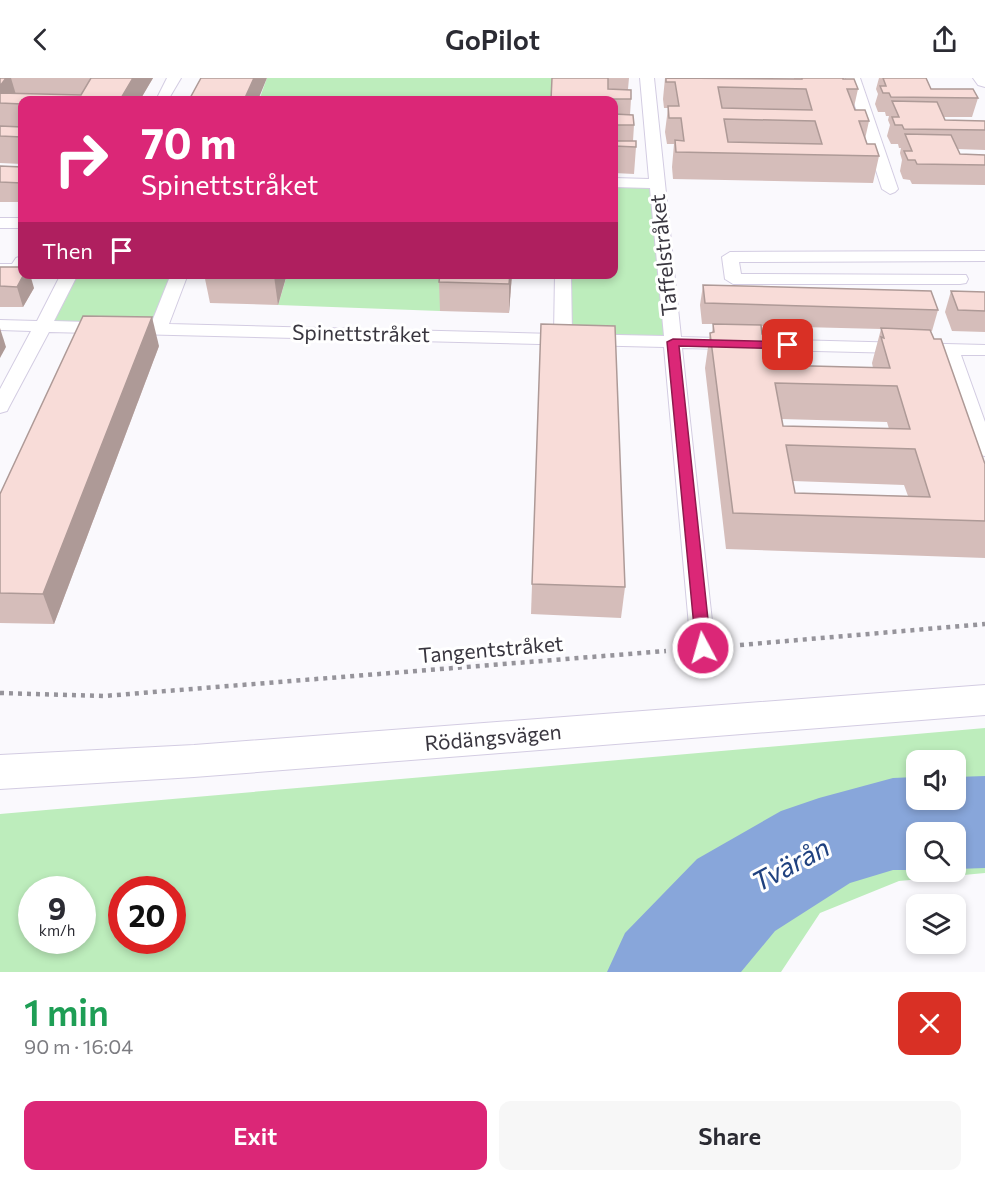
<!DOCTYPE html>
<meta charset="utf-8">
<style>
body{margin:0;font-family:Commissioner,sans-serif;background:#f7f7f7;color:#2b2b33;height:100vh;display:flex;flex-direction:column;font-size:22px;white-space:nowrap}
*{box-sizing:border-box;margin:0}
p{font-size:20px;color:#7c7c81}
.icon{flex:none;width:33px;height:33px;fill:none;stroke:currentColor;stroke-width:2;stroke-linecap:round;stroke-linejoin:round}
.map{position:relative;height:894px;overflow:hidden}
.panel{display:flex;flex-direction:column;background:#fff;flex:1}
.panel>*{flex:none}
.hud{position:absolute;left:18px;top:18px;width:600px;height:183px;border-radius:12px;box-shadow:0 3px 9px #0003;background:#db2777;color:#fff;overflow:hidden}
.fabs{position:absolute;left:906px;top:672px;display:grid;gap:12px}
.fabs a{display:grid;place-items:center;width:60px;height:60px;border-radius:12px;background:#fff;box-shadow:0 3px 9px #0003;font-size:30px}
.speed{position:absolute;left:18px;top:798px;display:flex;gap:12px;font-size:30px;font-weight:700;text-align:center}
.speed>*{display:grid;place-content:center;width:78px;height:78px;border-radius:50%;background:#fff;box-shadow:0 3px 9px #0003;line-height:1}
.speed small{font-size:15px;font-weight:400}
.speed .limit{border:9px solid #d22;background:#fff;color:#111}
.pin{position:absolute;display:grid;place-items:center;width:51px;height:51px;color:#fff;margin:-26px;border-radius:12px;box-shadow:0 3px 9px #0006}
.me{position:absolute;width:66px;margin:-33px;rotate:354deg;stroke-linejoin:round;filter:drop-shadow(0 0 4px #0008)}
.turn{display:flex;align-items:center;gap:21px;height:126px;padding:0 24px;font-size:27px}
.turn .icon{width:78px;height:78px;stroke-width:2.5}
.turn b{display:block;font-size:42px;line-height:51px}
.then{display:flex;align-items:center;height:57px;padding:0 24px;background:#0003;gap:12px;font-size:22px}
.round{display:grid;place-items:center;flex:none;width:63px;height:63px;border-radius:12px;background:#f7f7f7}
.headline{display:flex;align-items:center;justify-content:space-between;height:102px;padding:0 24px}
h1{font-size:36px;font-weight:600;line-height:45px;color:#1e9e55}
.primary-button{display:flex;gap:12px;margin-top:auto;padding:12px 24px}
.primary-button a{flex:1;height:69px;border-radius:12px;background:#db2777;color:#fff;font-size:24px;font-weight:600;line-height:69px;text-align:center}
.primary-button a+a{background:#f7f7f7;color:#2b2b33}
header{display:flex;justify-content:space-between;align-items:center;height:78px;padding:0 24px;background:#fff;font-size:27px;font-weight:600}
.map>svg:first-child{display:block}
.green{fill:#bdedbc;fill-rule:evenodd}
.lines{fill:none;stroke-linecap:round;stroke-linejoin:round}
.river{fill:#88a6da;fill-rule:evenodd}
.service-casing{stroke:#d3cce2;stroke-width:2}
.minor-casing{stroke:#d3cce2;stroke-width:2}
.path{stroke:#96949b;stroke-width:4.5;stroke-dasharray:4 5;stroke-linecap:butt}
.service{fill:#fff;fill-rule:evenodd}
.minor{fill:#fff;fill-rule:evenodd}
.wall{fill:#d5bdba;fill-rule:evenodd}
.shaded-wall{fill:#ae9a97}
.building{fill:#f8dcd8;stroke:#ae9a97;stroke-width:1.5;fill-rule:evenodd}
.route{fill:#db2777;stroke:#8e194d;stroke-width:1.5}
.labels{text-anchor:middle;stroke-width:6;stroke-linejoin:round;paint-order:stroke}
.street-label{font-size:21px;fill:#39363f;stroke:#fff}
.near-water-label{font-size:27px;font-style:italic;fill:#1f417f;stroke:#fff}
</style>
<header><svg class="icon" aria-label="back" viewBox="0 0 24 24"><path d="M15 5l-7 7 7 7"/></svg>GoPilot<svg class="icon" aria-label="share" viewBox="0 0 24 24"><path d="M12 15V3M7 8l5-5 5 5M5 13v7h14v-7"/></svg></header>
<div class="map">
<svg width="985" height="894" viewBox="0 0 985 894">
<rect width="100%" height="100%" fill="#faf9fd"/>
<g class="green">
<path d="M 267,0 L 552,0 L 551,22 L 259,22 Z"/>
<path d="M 614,105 L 657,106 L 673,264 L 563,262 L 563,197 L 614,196 Z"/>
<path d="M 70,197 L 180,197 L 158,251 L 43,248 Z"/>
<path d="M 287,197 L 445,197 L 440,233 L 278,227 Z"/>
<path d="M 985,650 L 985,795 L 899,803 L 820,835 L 781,894 L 0,894 L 0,736 ZM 916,682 L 956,682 L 956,722 L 916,722 ZM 916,754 L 956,754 L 956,794 L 916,794 ZM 32,812 L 82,812 L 82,862 L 32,862 ZM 122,812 L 172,812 L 172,862 L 122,862 Z"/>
</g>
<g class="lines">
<path class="river" d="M 985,698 L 985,790 L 956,791 L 956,754 L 916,754 L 916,792 L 893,792 L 850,805 L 775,853 L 741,894 L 607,894 L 625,855 L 697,781 L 781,733 L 819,720 L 893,700 L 916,699 L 916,722 L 956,722 L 956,699 Z"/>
<defs>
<g id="service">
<path d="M 167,0 L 181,0 L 168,22 L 156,22 Z"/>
<path d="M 640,0 L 654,0 L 681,259 L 985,267 L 985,277 L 961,277 L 985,344 L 985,378 L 978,377 L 975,372 L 943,276 L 682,270 L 715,570 L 711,576 L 703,579 L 695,576 L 691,570 L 664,269 L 49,254 L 9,329 L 7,333 L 0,335 L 0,311 L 31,253 L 0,252 L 0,242 L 37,243 L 61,196 L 78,196 L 54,243 L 151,246 L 171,196 L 188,196 L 169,246 L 554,256 L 555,196 L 571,196 L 572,256 L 664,258 L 650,110 L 614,109 L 614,100 L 649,101 Z"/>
<path d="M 846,0 L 860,0 L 898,111 L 895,114 L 890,116 L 882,111 Z"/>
<rect x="0" y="140" width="22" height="10"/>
<path d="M 985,173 L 985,183 L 739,184 L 741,196 L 966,197 L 968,201 L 966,205 L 960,206 L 733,206 L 725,201 L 722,179 L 730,174 Z"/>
<path d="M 22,178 L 22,195 L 0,196 L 0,186 L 12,186 L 16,180 Z"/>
</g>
<g id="minor">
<path d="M 973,0 L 985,0 L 985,9 L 978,7 Z"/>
<path d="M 985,607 L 985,637 L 194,699 L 0,711 L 0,677 L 194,667 Z"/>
</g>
</defs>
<use href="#service" class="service-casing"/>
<use href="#minor" class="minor-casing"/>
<g class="path">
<path d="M 740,567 L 985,546"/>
<path d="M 0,615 L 104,618 L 666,573"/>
</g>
<use href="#service" class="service"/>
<use href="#minor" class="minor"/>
</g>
<g class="wall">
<path d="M 0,0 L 153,0 L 140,22 L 22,22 L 22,86 L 0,85 Z"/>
<path d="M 552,0 L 629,0 L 628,11 L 631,21 L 630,37 L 634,47 L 633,63 L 636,69 L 634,96 L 614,95 L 614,22 L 551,22 Z"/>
<path d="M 665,0 L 794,1 L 794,0 L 843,0 L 858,11 L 854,29 L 855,32 L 869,43 L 865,61 L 867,66 L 879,78 L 873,105 L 673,101 L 672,89 L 674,66 L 667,66 L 665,54 L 668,30 L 664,30 L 663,21 Z"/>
<path d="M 879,0 L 926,0 L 931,11 L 978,20 L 972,39 L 943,39 L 945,42 L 985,43 L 985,72 L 957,71 L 960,76 L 985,77 L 985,107 L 912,106 L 910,102 L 903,101 L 900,93 L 902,82 L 900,75 L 901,70 L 899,70 L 898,66 L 891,66 L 887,58 L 890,47 L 888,42 L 889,38 L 886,38 L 885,34 L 878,34 L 875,26 L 878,16 L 876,11 Z"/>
<path d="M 0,88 L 22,89 L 22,124 L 0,124 Z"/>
<path d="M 0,189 L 34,210 L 23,229 L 0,229 Z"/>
<path d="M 204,196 L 287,196 L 278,227 L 210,225 Z"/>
<path d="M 440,196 L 512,196 L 509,235 L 440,233 L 439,204 Z"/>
<path d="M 703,207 L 938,232 L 932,253 L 931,253 L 985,386 L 985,480 L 726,471 L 705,290 L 710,255 L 712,255 L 713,246 L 702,246 L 700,227 ZM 761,248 L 881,251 L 872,285 L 873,290 L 772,287 ZM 782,341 L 887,344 L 889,351 L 783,348 ZM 793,403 L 904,407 L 908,418 L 795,415 Z"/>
<path d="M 951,213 L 985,214 L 985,254 L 952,253 L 945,234 Z"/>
<path d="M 541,246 L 625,509 L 621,540 L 531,536 Z"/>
<path d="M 159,268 L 54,546 L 0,545 L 0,416 Z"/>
</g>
<g class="shaded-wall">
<path d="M 6,0 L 11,0 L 17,20 L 0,25 L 0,8 Z"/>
<path d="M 133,0 L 153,0 L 140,22 L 120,22 Z"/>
<path d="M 254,0 L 267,0 L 258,22 L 244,22 Z"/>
<path d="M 24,196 L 30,196 L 34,210 L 23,229 L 17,209 Z"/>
<path d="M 275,196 L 287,196 L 278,227 L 274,198 Z"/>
<path d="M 510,196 L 512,196 L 509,235 L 509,206 Z"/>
<path d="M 152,239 L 159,268 L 54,546 L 43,516 Z"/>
<path d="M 0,250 L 6,269 L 0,280 Z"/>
</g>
<g class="building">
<path d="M 0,0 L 6,0 L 0,8 Z"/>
<path d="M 91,0 L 133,0 L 120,22 L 22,22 L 22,26 L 0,25 L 0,15 L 81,17 Z"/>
<path d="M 201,0 L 254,0 L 244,22 L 189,22 Z"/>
<path d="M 552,0 L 608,0 L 608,11 L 631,12 L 631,21 L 609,21 L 609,22 L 551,22 Z"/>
<path d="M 666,0 L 802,1 L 802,0 L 843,0 L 843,1 L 854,1 L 858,11 L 847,11 L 855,32 L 865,32 L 869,43 L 859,43 L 867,66 L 875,66 L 879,78 L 676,74 L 675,62 L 684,63 L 681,40 L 669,40 L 668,28 L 679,28 L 675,4 L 666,4 ZM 718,9 L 806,11 L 812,32 L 722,30 ZM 724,41 L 815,43 L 822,66 L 728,64 Z"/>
<path d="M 883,0 L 926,0 L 931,11 L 973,11 L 978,20 L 891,19 L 889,15 L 883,15 L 880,8 L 886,8 Z"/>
<path d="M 892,23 L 937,24 L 945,42 L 985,43 L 985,52 L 904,51 L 902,47 L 895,47 L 892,39 L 899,39 Z"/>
<path d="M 614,36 L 633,37 L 634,47 L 614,47 Z"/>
<path d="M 0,48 L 22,49 L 22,59 L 0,58 Z"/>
<path d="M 905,56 L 951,57 L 960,76 L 985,77 L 985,87 L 917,86 L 915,82 L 908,82 L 904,73 L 912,73 Z"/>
<path d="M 614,63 L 636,63 L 636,69 L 614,68 Z"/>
<path d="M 0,88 L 22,89 L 22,105 L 0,104 Z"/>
<path d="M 0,189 L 22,189 L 22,196 L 24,196 L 17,209 L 0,208 Z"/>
<path d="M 218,196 L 275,196 L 274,198 Z"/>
<path d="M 440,196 L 510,196 L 509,206 L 439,204 Z"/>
<path d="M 703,207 L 931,213 L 938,232 L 705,225 Z"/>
<path d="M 951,213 L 985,214 L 985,233 L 958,232 Z"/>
<path d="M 83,238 L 152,239 L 43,516 L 0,515 L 0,416 Z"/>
<path d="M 541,246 L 615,248 L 625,509 L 532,506 Z"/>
<path d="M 713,246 L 761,247 L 762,256 L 767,256 L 772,287 L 890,290 L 881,259 L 884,260 L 881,250 L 930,252 L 934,261 L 941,261 L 985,386 L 985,443 L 733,435 L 710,255 L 714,254 ZM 775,305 L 897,308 L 910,351 L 783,348 ZM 786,367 L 915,371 L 930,419 L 795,415 Z"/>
</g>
<path class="route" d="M 673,261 L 788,264 L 794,267 L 788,271 L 679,268 L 711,570 L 709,574 L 698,574 L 696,570 L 667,264 Z"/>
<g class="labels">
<g class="street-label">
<text transform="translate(664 177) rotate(-96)" y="7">Taffelstråket</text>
<text transform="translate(361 256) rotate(1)" y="7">Spinettstråket</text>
<text transform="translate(491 572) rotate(-5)" y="7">Tangentstråket</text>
<text transform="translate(493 660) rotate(-5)" y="7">Rödängsvägen</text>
</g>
<g class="near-water-label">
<text transform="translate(791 787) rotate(-28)" y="9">Tvärån</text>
</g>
</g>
</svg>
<div class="fabs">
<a><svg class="icon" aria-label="sound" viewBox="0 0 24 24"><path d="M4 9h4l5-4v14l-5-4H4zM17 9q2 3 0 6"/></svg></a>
<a><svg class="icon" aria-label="search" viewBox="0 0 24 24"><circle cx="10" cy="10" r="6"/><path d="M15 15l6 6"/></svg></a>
<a><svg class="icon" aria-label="layers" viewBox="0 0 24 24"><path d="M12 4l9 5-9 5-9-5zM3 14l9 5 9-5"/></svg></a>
</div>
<div class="speed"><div>9<small>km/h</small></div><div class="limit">20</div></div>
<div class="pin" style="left:788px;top:267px;background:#d93025"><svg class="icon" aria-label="arrive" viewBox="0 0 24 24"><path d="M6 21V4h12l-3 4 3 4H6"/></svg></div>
<svg class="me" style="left:703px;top:570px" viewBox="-20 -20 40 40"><circle r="17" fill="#db2777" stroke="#fff" stroke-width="3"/><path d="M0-11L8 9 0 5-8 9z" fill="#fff"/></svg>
<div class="hud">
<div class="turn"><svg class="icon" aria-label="right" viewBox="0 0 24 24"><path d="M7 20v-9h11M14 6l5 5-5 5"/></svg><div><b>70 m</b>Spinettstråket</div></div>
<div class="then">Then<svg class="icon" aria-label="arrive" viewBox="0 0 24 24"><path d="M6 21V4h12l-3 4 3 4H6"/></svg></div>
</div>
</div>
<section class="panel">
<div class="headline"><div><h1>1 min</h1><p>90 m · 16:04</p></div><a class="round" style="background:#d93025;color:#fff"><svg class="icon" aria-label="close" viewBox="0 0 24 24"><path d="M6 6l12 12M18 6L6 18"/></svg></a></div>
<div class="primary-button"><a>Exit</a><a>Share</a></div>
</section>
